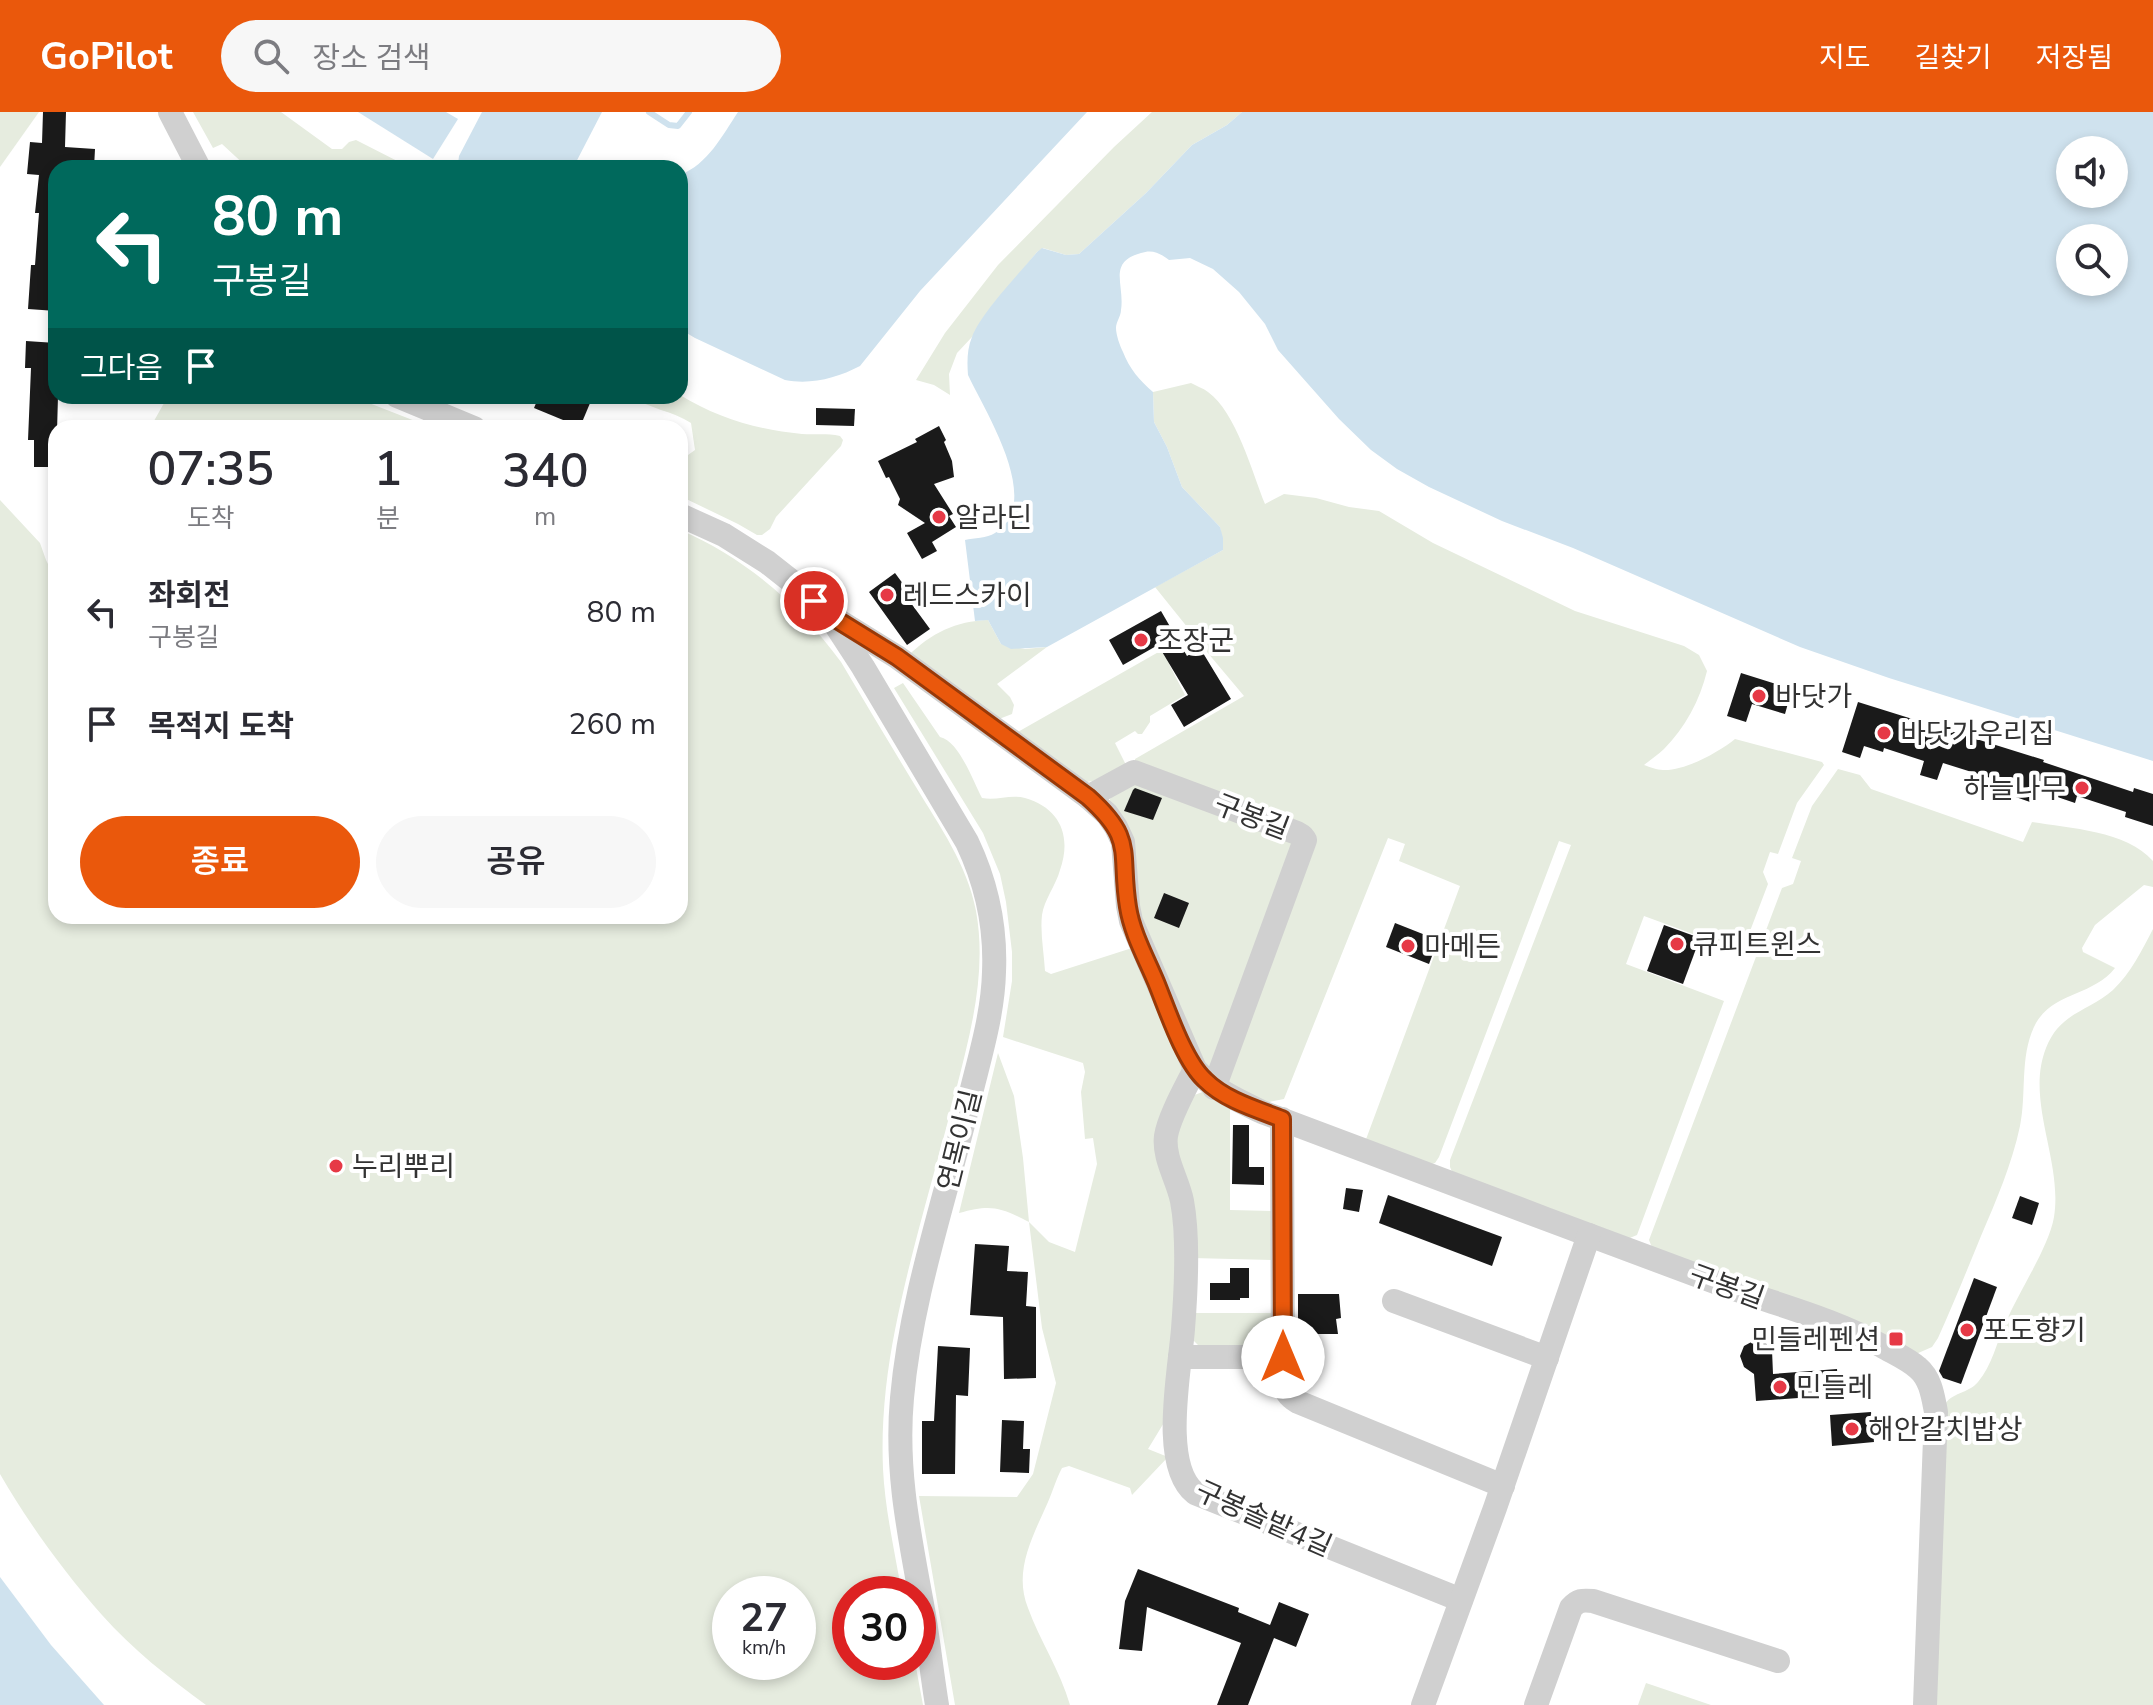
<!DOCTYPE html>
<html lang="ko">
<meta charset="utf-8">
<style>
body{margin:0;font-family:"Nunito Sans","Noto Sans KR",sans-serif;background:#f7f7f7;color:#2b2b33;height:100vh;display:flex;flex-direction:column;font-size:30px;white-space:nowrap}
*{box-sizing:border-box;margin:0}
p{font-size:26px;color:#7c7c81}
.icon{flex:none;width:44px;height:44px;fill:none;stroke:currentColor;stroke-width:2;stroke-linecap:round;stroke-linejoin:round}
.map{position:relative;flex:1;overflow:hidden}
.panel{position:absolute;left:48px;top:308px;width:640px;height:504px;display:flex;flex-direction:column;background:#fff;border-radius:24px;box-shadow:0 4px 12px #0003}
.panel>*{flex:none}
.top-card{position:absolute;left:48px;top:48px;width:640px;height:244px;border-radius:24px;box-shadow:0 4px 12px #0003;background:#00695c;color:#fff;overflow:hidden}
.tools{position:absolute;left:2056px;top:24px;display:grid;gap:16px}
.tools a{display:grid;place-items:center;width:72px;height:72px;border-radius:50%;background:#fff;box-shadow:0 4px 12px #0003;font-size:40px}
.speed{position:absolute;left:712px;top:1464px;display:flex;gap:16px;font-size:40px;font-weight:700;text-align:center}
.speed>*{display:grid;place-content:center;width:104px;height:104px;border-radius:50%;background:#fff;box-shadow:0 4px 12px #0003;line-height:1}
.speed small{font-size:20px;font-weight:400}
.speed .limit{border:12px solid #d22;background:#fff;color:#111}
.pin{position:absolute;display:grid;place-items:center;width:68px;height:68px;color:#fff;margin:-34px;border:4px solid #fff;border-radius:50%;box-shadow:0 2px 8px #0007}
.me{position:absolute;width:88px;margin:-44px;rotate:0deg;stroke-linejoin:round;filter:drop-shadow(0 0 6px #0008)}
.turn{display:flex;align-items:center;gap:28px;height:168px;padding:0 32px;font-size:36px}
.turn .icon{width:104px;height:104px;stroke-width:2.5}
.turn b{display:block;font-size:56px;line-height:68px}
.then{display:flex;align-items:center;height:76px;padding:0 32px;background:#0003;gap:16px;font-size:30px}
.eta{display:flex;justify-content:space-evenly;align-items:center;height:136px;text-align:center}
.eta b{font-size:48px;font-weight:600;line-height:56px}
.primary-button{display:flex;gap:16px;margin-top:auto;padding:16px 32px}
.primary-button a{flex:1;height:92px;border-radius:48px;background:#ea580c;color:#fff;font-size:32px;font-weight:600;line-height:92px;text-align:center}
.primary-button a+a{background:#f7f7f7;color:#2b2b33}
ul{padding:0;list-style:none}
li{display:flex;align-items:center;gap:24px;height:112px;padding:0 32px}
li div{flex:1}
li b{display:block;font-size:30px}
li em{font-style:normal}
header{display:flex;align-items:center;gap:48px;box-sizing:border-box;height:112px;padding:0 40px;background:#ea580c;color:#fff}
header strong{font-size:38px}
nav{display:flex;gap:44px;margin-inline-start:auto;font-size:28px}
.search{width:560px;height:72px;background:#f7f7f7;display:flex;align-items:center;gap:20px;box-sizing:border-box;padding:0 28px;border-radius:44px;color:#7c7c81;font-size:30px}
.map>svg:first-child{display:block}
.green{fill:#e6ecdf;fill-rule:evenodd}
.water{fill:#cfe2ee;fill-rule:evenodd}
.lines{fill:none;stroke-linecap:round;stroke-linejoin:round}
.stream{stroke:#cfe2ee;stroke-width:6}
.building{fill:#1a1a1a}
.minor{stroke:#d0d0d0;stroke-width:24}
.route-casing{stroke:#983908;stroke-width:20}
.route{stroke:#ea580c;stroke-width:14}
.poi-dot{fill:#e63946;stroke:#fff;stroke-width:3}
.labels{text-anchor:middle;stroke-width:8;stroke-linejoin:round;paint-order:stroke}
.poi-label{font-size:28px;fill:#333;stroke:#fff;text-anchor:start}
.street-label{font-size:28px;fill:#333;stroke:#fff}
</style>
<header>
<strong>GoPilot</strong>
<div class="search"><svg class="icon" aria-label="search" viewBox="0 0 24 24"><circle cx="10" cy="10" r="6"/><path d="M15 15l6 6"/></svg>장소 검색</div>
<nav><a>지도</a><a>길찾기</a><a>저장됨</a></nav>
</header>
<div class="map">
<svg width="2153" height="1593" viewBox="0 0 2153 1593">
<rect width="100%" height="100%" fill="#fff"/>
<g class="green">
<path d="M 0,0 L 39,0 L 0,55 Z"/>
<path d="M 193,0 L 281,0 L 332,37 L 342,37 L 349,30 L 356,28 L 411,56 L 248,56 L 222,32 L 213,36 Z"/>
<path d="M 1152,0 L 1242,0 L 1227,13 L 1192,33 L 1146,81 L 1079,142 L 1066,143 L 1043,136 L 1037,140 L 983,207 L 972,225 L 957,241 L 949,262 L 950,283 L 934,273 L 916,268 L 945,221 L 998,153 L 1114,35 Z"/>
<path d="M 1191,271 C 1196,274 1203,276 1208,280 C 1236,300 1252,360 1265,392 L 1284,382 L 1316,386 L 1349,395 L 1379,399 L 1433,431 L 1575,499 L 1684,534 L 1699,543 L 1707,559 C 1700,588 1685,616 1664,637 C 1658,643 1650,648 1644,653 C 1650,655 1657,658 1663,658 C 1685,659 1719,640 1735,627 L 1822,650 L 1824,653 L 1797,691 L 1778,742 L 1770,740 L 1763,760 L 1768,772 L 1742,840 L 1644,804 L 1626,852 L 1724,889 L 1637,1123 L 1625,1128 L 1453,1062 L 1450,1055 L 1450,1048 L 1571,733 L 1559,729 L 1439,1045 L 1435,1051 L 1428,1053 L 1365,1030 L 1460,774 L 1399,749 L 1405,732 L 1388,726 L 1284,987 L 1264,991 L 1206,958 L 1139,806 L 1108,694 L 1111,684 L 1135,669 L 1135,647 L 1244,584 L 1202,534 L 1169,552 L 1185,583 L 1150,604 L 1150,610 L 1142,622 L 1138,622 L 1135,619 L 1115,631 L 1126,653 L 1093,669 L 1087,670 L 1016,621 L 1192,521 L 1155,475 L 1223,438 L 1220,415 L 1182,375 L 1167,335 L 1154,310 L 1153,280 Z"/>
<path d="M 680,283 C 717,306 759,318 802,322 C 815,323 827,321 840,324 L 843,328 L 841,334 L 776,405 L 770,417 L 762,423 L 757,423 L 738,412 L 680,384 L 680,342 L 688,343 L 695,338 L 691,311 C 673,299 649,297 631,284 Z"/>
<path d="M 168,284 L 351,284 L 433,316 L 150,316 Z"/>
<path d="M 0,388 L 40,431 L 46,448 L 56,468 L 56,804 L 680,804 L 680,418 C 746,446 799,493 841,550 C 866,592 891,634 916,675 C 940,715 967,752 976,799 C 987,860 971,919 956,978 C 936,1058 911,1137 895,1218 C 886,1263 881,1311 883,1357 C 885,1398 895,1441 902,1482 L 850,1482 L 850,1550 L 915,1550 L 923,1593 L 206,1593 C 169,1566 132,1537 102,1503 C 64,1460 29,1412 0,1362 ZM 730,1482 L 798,1482 L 798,1550 L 730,1550 Z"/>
<path d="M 988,508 L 1001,532 L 1025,537 L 1047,535 L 997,572 L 1010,585 L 1014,593 L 1012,602 L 999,607 L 908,544 C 931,521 956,509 988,508 Z"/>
<path d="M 903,571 L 940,625 C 959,629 973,669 982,686 C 997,689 1010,682 1025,686 C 1060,696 1072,724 1060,758 C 1056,773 1044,788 1042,803 C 1040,821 1044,841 1045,859 L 1051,862 L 1132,836 L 1183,955 L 1172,1084 L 1177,1187 L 1165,1309 L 1148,1337 L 1168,1345 L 1132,1383 L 1130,1376 L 1069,1354 L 1062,1356 C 1056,1367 1053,1379 1048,1390 C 1033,1424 1013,1459 1028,1496 C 1040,1529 1060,1558 1070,1593 L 955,1593 L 919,1384 L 1017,1385 L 1033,1362 L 1056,1271 L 1042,1216 L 1029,1110 C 1000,1095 991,1092 959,1101 L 998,941 L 1014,984 L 1023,1046 L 1029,1110 L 1049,1130 L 1075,1140 L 1097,1052 L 1093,1026 L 1085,1027 L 1081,980 L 1085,960 L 1083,951 L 1003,925 L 1012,869 L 1012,840 L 1006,790 L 1000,762 L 983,721 L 894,576 Z"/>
<path d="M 1838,657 L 1860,663 L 1871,677 L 2023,730 L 2032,710 C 2069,716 2127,719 2153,749 L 2153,775 L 2144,773 L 2095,813 L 2082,836 L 2083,840 L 2115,856 C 2093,884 2054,880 2036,911 C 2019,942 2027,981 2020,1014 C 2012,1052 1996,1089 1981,1124 C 1967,1158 1953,1193 1938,1226 L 1932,1235 L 1916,1242 L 1653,1138 L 1649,1128 L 1782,776 L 1793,772 L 1801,749 L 1792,746 L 1812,694 Z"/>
<path d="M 2153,817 L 2153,1593 L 1932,1593 L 1944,1294 C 1951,1280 1968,1282 1978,1270 C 1992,1254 1997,1229 2006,1210 C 2019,1179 2049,1135 2054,1105 C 2063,1049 2025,989 2046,936 C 2060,900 2088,900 2113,878 C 2131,861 2142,838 2153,817 Z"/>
<path d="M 1205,979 L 1230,992 L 1230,1098 L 1273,1099 L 1272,1148 L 1192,1146 L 1174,1026 L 1192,984 Z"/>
<path d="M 1191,1201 L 1273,1201 L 1273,1228 L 1263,1237 L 1201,1236 L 1191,1226 Z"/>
<path d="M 1646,1571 L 1711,1593 L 1638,1593 Z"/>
</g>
<g class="water">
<path d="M 358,0 L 446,0 L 458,7 L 433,47 Z"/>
<path d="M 482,0 L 602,0 L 573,56 L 469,56 L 458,52 L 459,44 Z"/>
<path d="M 738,0 L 1087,0 L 920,179 L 860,254 C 837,266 811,273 785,268 L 695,226 L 680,217 L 680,63 C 708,52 722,24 738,0 Z"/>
<path d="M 1242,0 L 2153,0 L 2153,649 L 1889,566 L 1800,535 L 1573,436 L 1502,409 L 1429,375 L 1397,357 L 1371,338 L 1339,307 L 1278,238 L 1265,212 L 1239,180 L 1213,157 L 1190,146 L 1169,148 C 1160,141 1152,137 1141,141 C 1107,150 1125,173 1121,198 C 1121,204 1116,210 1116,216 C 1116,223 1120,234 1123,240 C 1129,256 1140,269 1153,280 L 1154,310 L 1167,335 L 1182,375 L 1220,415 L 1223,426 L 1223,438 L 1047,535 L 1011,537 L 1001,532 L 988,508 L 975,509 L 965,428 C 974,426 987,426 995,421 C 1045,391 984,298 968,263 C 967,250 967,237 972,225 C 981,201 1019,162 1037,140 L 1042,136 L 1066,143 L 1079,142 L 1146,81 L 1192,33 L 1227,13 ZM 2114,38 L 2114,82 L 2070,82 L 2070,38 ZM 2114,126 L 2114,170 L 2070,170 L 2070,126 Z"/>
<path d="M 0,1465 L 51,1533 L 104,1593 L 0,1593 Z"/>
</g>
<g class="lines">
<path class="stream" d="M 649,0 L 669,13 L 678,14 L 689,0"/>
</g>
<g class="building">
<path d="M 43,0 L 66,0 L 65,35 L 95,37 L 94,56 L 56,56 L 56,199 L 28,197 L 31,153 L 35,153 L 39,101 L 35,101 L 39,63 L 27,62 L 30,30 L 42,31 Z"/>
<path d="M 26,229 L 56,231 L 56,284 L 58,284 L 56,355 L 34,355 L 34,328 L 28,328 L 31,256 L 25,256 Z"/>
<path d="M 539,284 L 593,284 L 580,315 L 534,296 Z"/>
<path d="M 816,296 L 855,297 L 854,314 L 816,313 Z"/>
<path d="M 939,314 L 946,328 L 944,330 L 952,349 L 954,365 L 934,372 L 953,402 L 949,404 L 956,415 L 932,430 L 937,439 L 922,447 L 907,421 L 925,411 L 898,393 L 900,387 L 889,365 L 886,366 L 878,349 L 917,330 L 915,327 Z"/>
<path d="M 895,461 L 909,480 L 905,483 L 930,517 L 907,533 L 869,480 Z"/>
<path d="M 1161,499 L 1187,544 L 1200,536 L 1231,587 L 1184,615 L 1171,593 L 1188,583 L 1158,533 L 1123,553 L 1109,528 Z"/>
<path d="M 1741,561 L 1792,577 L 1785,602 L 1752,592 L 1746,610 L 1727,604 Z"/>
<path d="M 1858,590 L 2044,648 L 2043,650 L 2133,680 L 2134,676 L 2153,682 L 2153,714 L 2125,705 L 2126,700 L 2077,684 L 2075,691 L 2034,677 L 2030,690 L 2010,683 L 2013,673 L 1943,651 L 1937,668 L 1920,663 L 1924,649 L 1884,636 L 1883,640 L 1864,634 L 1860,646 L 1842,640 Z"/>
<path d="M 1135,676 L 1162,686 L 1153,708 L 1124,699 L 1133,678 Z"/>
<path d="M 1164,781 L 1189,791 L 1179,816 L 1154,806 Z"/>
<path d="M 1395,811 L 1438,828 L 1429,852 L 1386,835 Z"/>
<path d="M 1664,813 L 1700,826 L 1683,872 L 1647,859 Z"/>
<path d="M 1233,1013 L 1249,1013 L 1249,1055 L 1264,1055 L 1264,1073 L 1232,1072 Z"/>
<path d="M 1346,1076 L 1363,1078 L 1359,1100 L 1343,1097 Z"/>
<path d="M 1388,1083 L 1502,1125 L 1492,1154 L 1379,1111 Z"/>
<path d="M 2020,1084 L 2039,1091 L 2032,1113 L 2012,1106 Z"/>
<path d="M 975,1132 L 1009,1134 L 1007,1159 L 1028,1160 L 1026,1194 L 1036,1195 L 1036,1266 L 1004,1267 L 1003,1205 L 970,1203 Z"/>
<path d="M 1230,1156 L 1249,1156 L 1249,1186 L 1240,1186 L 1240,1188 L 1210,1188 L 1210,1171 L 1230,1171 Z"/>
<path d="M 1974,1166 L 1997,1175 L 1961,1272 L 1943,1266 L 1939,1259 Z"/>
<path d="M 1298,1182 L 1339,1182 L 1341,1206 L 1336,1207 L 1338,1222 L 1298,1222 Z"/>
<path d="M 1755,1228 L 1765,1230 L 1772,1238 L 1773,1262 L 1837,1257 L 1839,1283 L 1756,1289 L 1754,1262 L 1744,1255 L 1740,1244 L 1744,1234 Z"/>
<path d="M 938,1234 L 970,1236 L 968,1284 L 956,1283 L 955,1362 L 922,1362 L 922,1309 L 934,1309 Z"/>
<path d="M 1871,1300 L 1874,1330 L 1832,1334 L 1830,1303 Z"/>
<path d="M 1002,1308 L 1024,1309 L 1023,1337 L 1030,1337 L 1029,1361 L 1000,1360 Z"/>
<path d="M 1138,1457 L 1239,1496 L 1238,1500 L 1270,1513 L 1279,1490 L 1309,1502 L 1296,1535 L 1274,1526 L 1248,1593 L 1217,1593 L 1241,1531 L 1147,1495 L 1142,1539 L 1119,1537 L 1125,1489 Z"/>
</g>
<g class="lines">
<g class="minor">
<path d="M 170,0 L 199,56"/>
<path d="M 397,284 L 474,316"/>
<path d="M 680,403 L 724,423 L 767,450 L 795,472 L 826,501 L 897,545 L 1088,685 L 1107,702 L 1116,715 L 1123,730 L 1128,794 L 1131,809 L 1195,957 C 1214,978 1237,988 1262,1000 C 1416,1058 1569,1116 1723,1173 C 1777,1193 1832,1206 1882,1234 C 1894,1241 1908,1247 1918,1256 C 1931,1267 1933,1285 1936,1300 L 1925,1593"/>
<path d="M 833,509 L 863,555 L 967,730 C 986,770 996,815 994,860 C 993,902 980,944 970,985 C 946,1085 911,1184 902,1286 C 895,1362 911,1430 924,1503 C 929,1533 932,1563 937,1593"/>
<path d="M 1088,685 L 1134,660 L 1297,721 L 1302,724 L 1305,728 L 1214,976"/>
<path d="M 1195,957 C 1186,975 1169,1005 1166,1024 C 1163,1046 1178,1068 1182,1089 C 1189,1126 1186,1179 1183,1217 C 1180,1258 1160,1353 1195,1381 L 1461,1488"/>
<path d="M 1282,1007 L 1283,1267 C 1285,1279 1288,1284 1298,1290 L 1503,1374"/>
<path d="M 1394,1189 L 1547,1246"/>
<path d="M 1180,1245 L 1283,1245"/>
<path d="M 1423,1593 L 1495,1396 L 1589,1123"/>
<path d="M 1536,1593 L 1571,1496 C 1578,1488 1582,1488 1593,1489 L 1778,1549"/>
</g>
</g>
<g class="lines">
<defs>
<path id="route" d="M 814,489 L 826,501 L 897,545 L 1088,685 C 1136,728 1119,739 1128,795 C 1132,821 1146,846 1156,870 C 1167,897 1184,949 1205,968 C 1225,988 1256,997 1282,1007 L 1283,1245"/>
</defs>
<use href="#route" class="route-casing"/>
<use href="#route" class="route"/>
</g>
<g class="poi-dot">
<circle cx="939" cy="405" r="8"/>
<circle cx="887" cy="483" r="8"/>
<circle cx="1141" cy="528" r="8"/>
<circle cx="1759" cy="584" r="8"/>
<circle cx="1884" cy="621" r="8"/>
<circle cx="2082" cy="676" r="8"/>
<circle cx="1677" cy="832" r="8"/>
<circle cx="1408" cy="834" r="8"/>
<circle cx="336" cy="1054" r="8"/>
<circle cx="1967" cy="1218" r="8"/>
<rect x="1888" y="1219" width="16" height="16" rx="4"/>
<circle cx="1780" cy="1275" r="8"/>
<circle cx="1852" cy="1317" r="8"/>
</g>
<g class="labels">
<g class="poi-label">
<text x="955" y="415">알라딘</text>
<text x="903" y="493">레드스카이</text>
<text x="1157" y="538">조장군</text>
<text x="1775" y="594">바닷가</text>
<text x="1900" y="631">바닷가우리집</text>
<text x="2066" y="686" text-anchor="end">하늘나무</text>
<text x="1693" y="842">큐피트윈스</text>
<text x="1424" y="844">마메든</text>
<text x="352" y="1064">누리뿌리</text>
<text x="1983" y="1228">포도향기</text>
<text x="1880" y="1237" text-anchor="end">민들레펜션</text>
<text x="1796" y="1285">민들레</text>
<text x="1868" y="1327">해안갈치밥상</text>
</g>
<g class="street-label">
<text transform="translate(1252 704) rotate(21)" y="10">구봉길</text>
<text transform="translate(959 1028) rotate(-76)" y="10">연목이길</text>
<text transform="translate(1727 1174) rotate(20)" y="10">구봉길</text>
<text transform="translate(1264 1406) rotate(24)" y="10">구봉솔밭4길</text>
</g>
</g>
</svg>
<div class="tools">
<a><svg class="icon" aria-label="sound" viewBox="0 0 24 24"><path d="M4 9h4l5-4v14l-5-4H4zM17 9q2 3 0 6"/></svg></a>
<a><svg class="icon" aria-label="search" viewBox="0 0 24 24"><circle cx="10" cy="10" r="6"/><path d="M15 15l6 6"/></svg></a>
</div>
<div class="speed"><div>27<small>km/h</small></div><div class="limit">30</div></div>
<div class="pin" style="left:814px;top:489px;background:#d93025"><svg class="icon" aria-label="arrive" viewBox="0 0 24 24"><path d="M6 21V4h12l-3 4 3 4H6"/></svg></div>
<svg class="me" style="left:1283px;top:1245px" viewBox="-20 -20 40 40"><circle r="19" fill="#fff"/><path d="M0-13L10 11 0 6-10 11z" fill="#ea580c"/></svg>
<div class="top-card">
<div class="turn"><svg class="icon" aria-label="left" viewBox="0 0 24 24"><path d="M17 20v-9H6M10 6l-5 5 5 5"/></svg><div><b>80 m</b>구봉길</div></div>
<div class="then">그다음<svg class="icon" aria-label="arrive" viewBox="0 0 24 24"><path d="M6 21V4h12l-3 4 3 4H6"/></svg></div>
</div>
<section class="panel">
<div class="eta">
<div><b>07:35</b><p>도착</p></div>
<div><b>1</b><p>분</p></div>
<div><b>340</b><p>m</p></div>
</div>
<ul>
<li><svg class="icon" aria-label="left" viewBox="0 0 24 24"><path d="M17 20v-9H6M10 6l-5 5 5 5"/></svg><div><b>좌회전</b><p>구봉길</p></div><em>80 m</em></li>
<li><svg class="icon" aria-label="arrive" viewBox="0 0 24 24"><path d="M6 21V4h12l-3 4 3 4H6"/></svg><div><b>목적지 도착</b></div><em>260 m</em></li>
</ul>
<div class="primary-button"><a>종료</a><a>공유</a></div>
</section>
</div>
